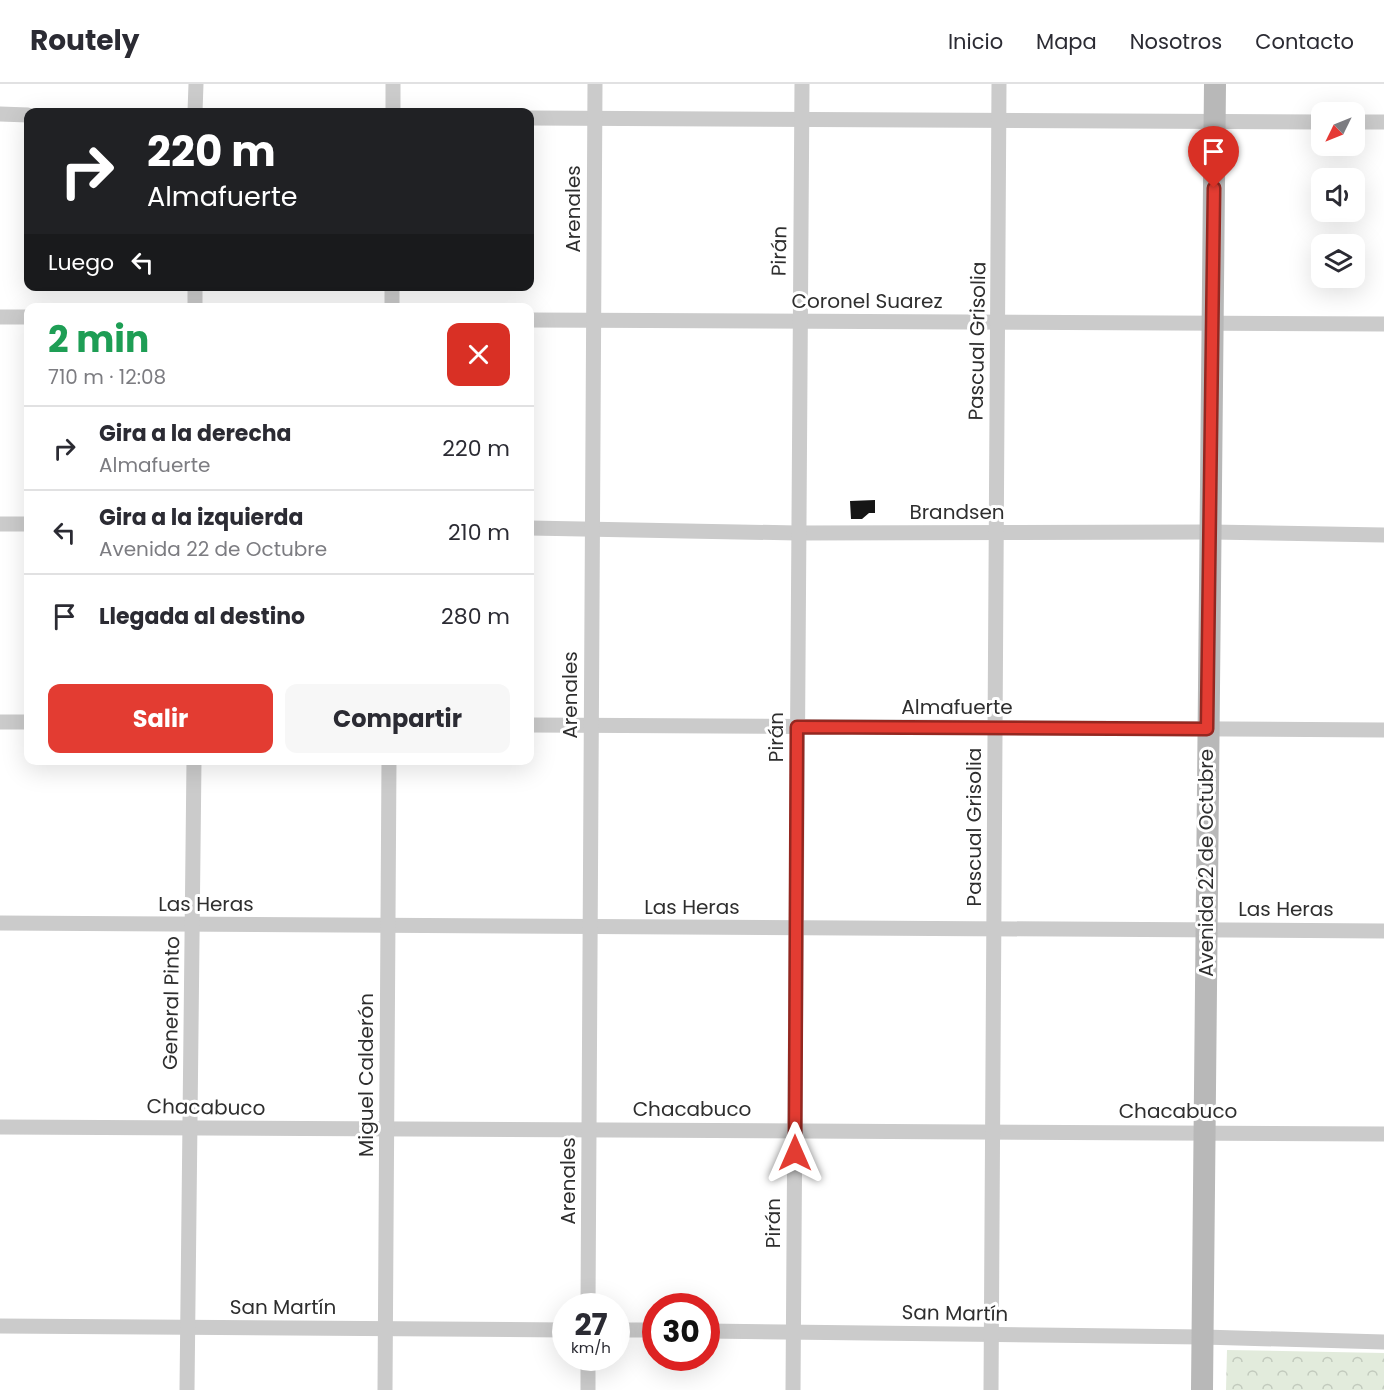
<!DOCTYPE html>
<html lang="es">
<meta charset="utf-8">
<style>
body{margin:0;font-family:Poppins,sans-serif;background:#f7f7f7;color:#2b2b33;height:100vh;display:flex;flex-direction:column;font-size:22px;white-space:nowrap}
*{box-sizing:border-box;margin:0}
p{font-size:20px;color:#7c7c81}
.icon{flex:none;width:33px;height:33px;fill:none;stroke:currentColor;stroke-width:2;stroke-linecap:round;stroke-linejoin:round}
.map{position:relative;flex:1;overflow:hidden}
.details{position:absolute;left:24px;top:219px;width:510px;height:462px;display:flex;flex-direction:column;background:#fff;border-radius:12px;box-shadow:0 6px 24px #0002}
.details>*{flex:none}
.top-card{position:absolute;left:24px;top:24px;width:510px;height:183px;border-radius:12px;box-shadow:0 6px 24px #0002;background:#202124;color:#fff;overflow:hidden}
.needle{width:39px;rotate:227deg}
.fabs{position:absolute;left:1311px;top:18px;display:grid;gap:12px}
.fabs a{display:grid;place-items:center;width:54px;height:54px;border-radius:12px;background:#fff;box-shadow:0 6px 24px #0002;font-size:30px}
.speed{position:absolute;left:552px;top:1209px;display:flex;gap:12px;font-size:30px;font-weight:700;text-align:center}
.speed>*{display:grid;place-content:center;width:78px;height:78px;border-radius:50%;background:#fff;box-shadow:0 6px 24px #0002;line-height:1}
.speed small{font-size:15px;font-weight:400}
.speed .limit{border:9px solid #d22;background:#fff;color:#111}
.pin{position:absolute;display:grid;place-items:center;width:51px;height:51px;color:#fff;margin:-62px -26px;border-radius:50% 50% 50% 0;rotate:-45deg;box-shadow:0 0 6px #0007}
.pin .icon{rotate:45deg}
.me{position:absolute;width:66px;margin:-33px;rotate:0deg;stroke-linejoin:round;filter:drop-shadow(0 0 4px #0008)}
.turn{display:flex;align-items:center;gap:21px;height:126px;padding:0 24px;font-size:27px}
.turn .icon{width:78px;height:78px;stroke-width:2.5}
.turn b{display:block;font-size:42px;line-height:51px}
.then{display:flex;align-items:center;height:57px;padding:0 24px;background:#0003;gap:12px;font-size:22px}
.round{display:grid;place-items:center;flex:none;width:63px;height:63px;border-radius:12px;background:#f7f7f7}
.summary{display:flex;align-items:center;justify-content:space-between;height:102px;padding:0 24px}
h1{font-size:36px;font-weight:700;line-height:45px;color:#1e9e55}
.cta{display:flex;gap:12px;margin-top:auto;padding:12px 24px}
.cta a{flex:1;height:69px;border-radius:12px;background:#e33c32;color:#fff;font-size:24px;font-weight:700;line-height:69px;text-align:center}
.cta a+a{background:#f7f7f7;color:#2b2b33}
ul{padding:0;list-style:none}
li{display:flex;align-items:center;gap:18px;height:84px;padding:0 24px;border-top:2px solid #e1e1e2}
li div{flex:1}
li b{display:block;font-size:22px}
li em{font-style:normal}
header{display:flex;align-items:center;gap:36px;box-sizing:border-box;height:84px;padding:0 30px;background:#fff;border-bottom:2px solid #e1e1e2}
header strong{font-size:28px}
nav{display:flex;gap:33px;margin-inline-start:auto;font-size:21px}
.map>svg:first-child{display:block}
.park{fill:url(#park-crowns)}
.building{fill:#151515}
.lines{fill:none;stroke-linecap:round;stroke-linejoin:round}
.street{stroke:#cbcbcb;stroke-width:15}
.secondary{stroke:#b8b8b8;stroke-width:22}
.route-casing{stroke:#942720;stroke-width:15}
.route{stroke:#e33c32;stroke-width:10}
.labels{text-anchor:middle;stroke-width:6;stroke-linejoin:round;paint-order:stroke}
.street-label{font-size:20px;fill:#2e2e2e;stroke:#fff}
</style>
<header>
<strong>Routely</strong>
<nav><a>Inicio</a><a>Mapa</a><a>Nosotros</a><a>Contacto</a></nav>
</header>
<div class="map">
<svg width="1384" height="1306" viewBox="0 0 1384 1306">
<defs>
<pattern id="park-crowns" width="20" height="18" patternUnits="userSpaceOnUse" patternTransform="scale(1.5)"><rect width="20" height="18" fill="#e2ebdc"/><path d="M2 6a3 3 0 1 1 6 0M12 15a3 3 0 1 1 6 0" fill="none" stroke="#c2cabd"/></pattern>
</defs>
<rect width="100%" height="100%" fill="#fff"/>
<path class="park" d="M 1227,1266 L 1384,1269 L 1384,1306 L 1226,1306 Z"/>
<path class="building" d="M 875,416 L 875,429 L 869,429 L 862,435 L 851,435 L 850,417 Z"/>
<g class="lines">
<g class="street">
<path d="M 195,28 L 196,0"/>
<path d="M 393,28 L 393,0"/>
<path d="M 0,30 L 28,31"/>
<path d="M 530,34 L 1322,38"/>
<path d="M 1354,38 L 1384,38"/>
<path d="M 195,224 L 195,202"/>
<path d="M 392,224 L 392,202"/>
<path d="M 0,233 L 28,233"/>
<path d="M 530,236 L 1384,240"/>
<path d="M 0,440 L 28,440"/>
<path d="M 530,444 L 797,449 L 1211,448 L 1384,451"/>
<path d="M 0,638 L 28,638"/>
<path d="M 530,641 L 1384,646"/>
<path d="M 0,839 L 1384,847"/>
<path d="M 0,1043 L 1384,1050"/>
<path d="M 588,1222 L 595,0"/>
<path d="M 0,1242 L 566,1246"/>
<path d="M 616,1246 L 656,1246"/>
<path d="M 706,1247 L 1203,1253 L 1384,1258"/>
<path d="M 588,1274 L 588,1306"/>
<path d="M 187,1306 L 194,676"/>
<path d="M 385,1306 L 389,676"/>
<path d="M 793,1306 L 802,0"/>
<path d="M 991,1306 L 999,0"/>
</g>
<path class="secondary" d="M 1202,1306 L 1215,0"/>
</g>
<g class="lines">
<defs>
<path id="route" d="M 795,1069 L 797,643 L 1207,645 L 1214,104"/>
</defs>
<use href="#route" class="route-casing"/>
<use href="#route" class="route"/>
</g>
<g class="labels">
<g class="street-label">
<text transform="translate(573 125) rotate(-90)" y="7">Arenales</text>
<text transform="translate(779 167) rotate(-89)" y="7">Pirán</text>
<text x="867" y="224">Coronel Suarez</text>
<text transform="translate(977 257) rotate(-89)" y="7">Pascual Grisolia</text>
<text x="957" y="435">Brandsen</text>
<text transform="translate(570 611) rotate(-90)" y="7">Arenales</text>
<text x="957" y="630">Almafuerte</text>
<text transform="translate(776 653) rotate(-90)" y="7">Pirán</text>
<text transform="translate(974 743) rotate(-90)" y="7">Pascual Grisolia</text>
<text transform="translate(1206 779) rotate(-90)" y="7">Avenida 22 de Octubre</text>
<text x="206" y="827">Las Heras</text>
<text x="692" y="830">Las Heras</text>
<text x="1286" y="832">Las Heras</text>
<text transform="translate(171 919) rotate(-89)" y="7">General Pinto</text>
<text transform="translate(366 991) rotate(-90)" y="7">Miguel Calderón</text>
<text transform="translate(206 1023) rotate(1)" y="7">Chacabuco</text>
<text x="692" y="1032">Chacabuco</text>
<text x="1178" y="1034">Chacabuco</text>
<text transform="translate(568 1097) rotate(-90)" y="7">Arenales</text>
<text transform="translate(773 1139) rotate(-90)" y="7">Pirán</text>
<text x="283" y="1230">San Martín</text>
<text transform="translate(955 1229) rotate(1)" y="7">San Martín</text>
</g>
</g>
</svg>
<div class="fabs">
<a><svg class="needle" viewBox="-14 -14 28 28"><path d="M0-13l5 13h-10z" fill="#e53935"/><path d="M0 13l5-13h-10z" fill="#7c7c81"/></svg></a>
<a><svg class="icon" aria-label="sound" viewBox="0 0 24 24"><path d="M4 9h4l5-4v14l-5-4H4zM17 9q2 3 0 6"/></svg></a>
<a><svg class="icon" aria-label="layers" viewBox="0 0 24 24"><path d="M12 4l9 5-9 5-9-5zM3 14l9 5 9-5"/></svg></a>
</div>
<div class="speed"><div>27<small>km/h</small></div><div class="limit">30</div></div>
<div class="pin" style="left:1214px;top:104px;background:#d93025"><svg class="icon" aria-label="arrive" viewBox="0 0 24 24"><path d="M6 21V4h12l-3 4 3 4H6"/></svg></div>
<svg class="me" style="left:795px;top:1069px" viewBox="-20 -20 40 40"><path d="M0-17L14 15 0 8-14 15z" fill="#e33c32" stroke="#fff" stroke-width="4"/></svg>
<div class="top-card">
<div class="turn"><svg class="icon" aria-label="right" viewBox="0 0 24 24"><path d="M7 20v-9h11M14 6l5 5-5 5"/></svg><div><b>220 m</b>Almafuerte</div></div>
<div class="then">Luego<svg class="icon" aria-label="left" viewBox="0 0 24 24"><path d="M17 20v-9H6M10 6l-5 5 5 5"/></svg></div>
</div>
<section class="details">
<div class="summary"><div><h1>2 min</h1><p>710 m · 12:08</p></div><a class="round" style="background:#d93025;color:#fff"><svg class="icon" aria-label="close" viewBox="0 0 24 24"><path d="M6 6l12 12M18 6L6 18"/></svg></a></div>
<ul>
<li><svg class="icon" aria-label="right" viewBox="0 0 24 24"><path d="M7 20v-9h11M14 6l5 5-5 5"/></svg><div><b>Gira a la derecha</b><p>Almafuerte</p></div><em>220 m</em></li>
<li><svg class="icon" aria-label="left" viewBox="0 0 24 24"><path d="M17 20v-9H6M10 6l-5 5 5 5"/></svg><div><b>Gira a la izquierda</b><p>Avenida 22 de Octubre</p></div><em>210 m</em></li>
<li><svg class="icon" aria-label="arrive" viewBox="0 0 24 24"><path d="M6 21V4h12l-3 4 3 4H6"/></svg><div><b>Llegada al destino</b></div><em>280 m</em></li>
</ul>
<div class="cta"><a>Salir</a><a>Compartir</a></div>
</section>
</div>
